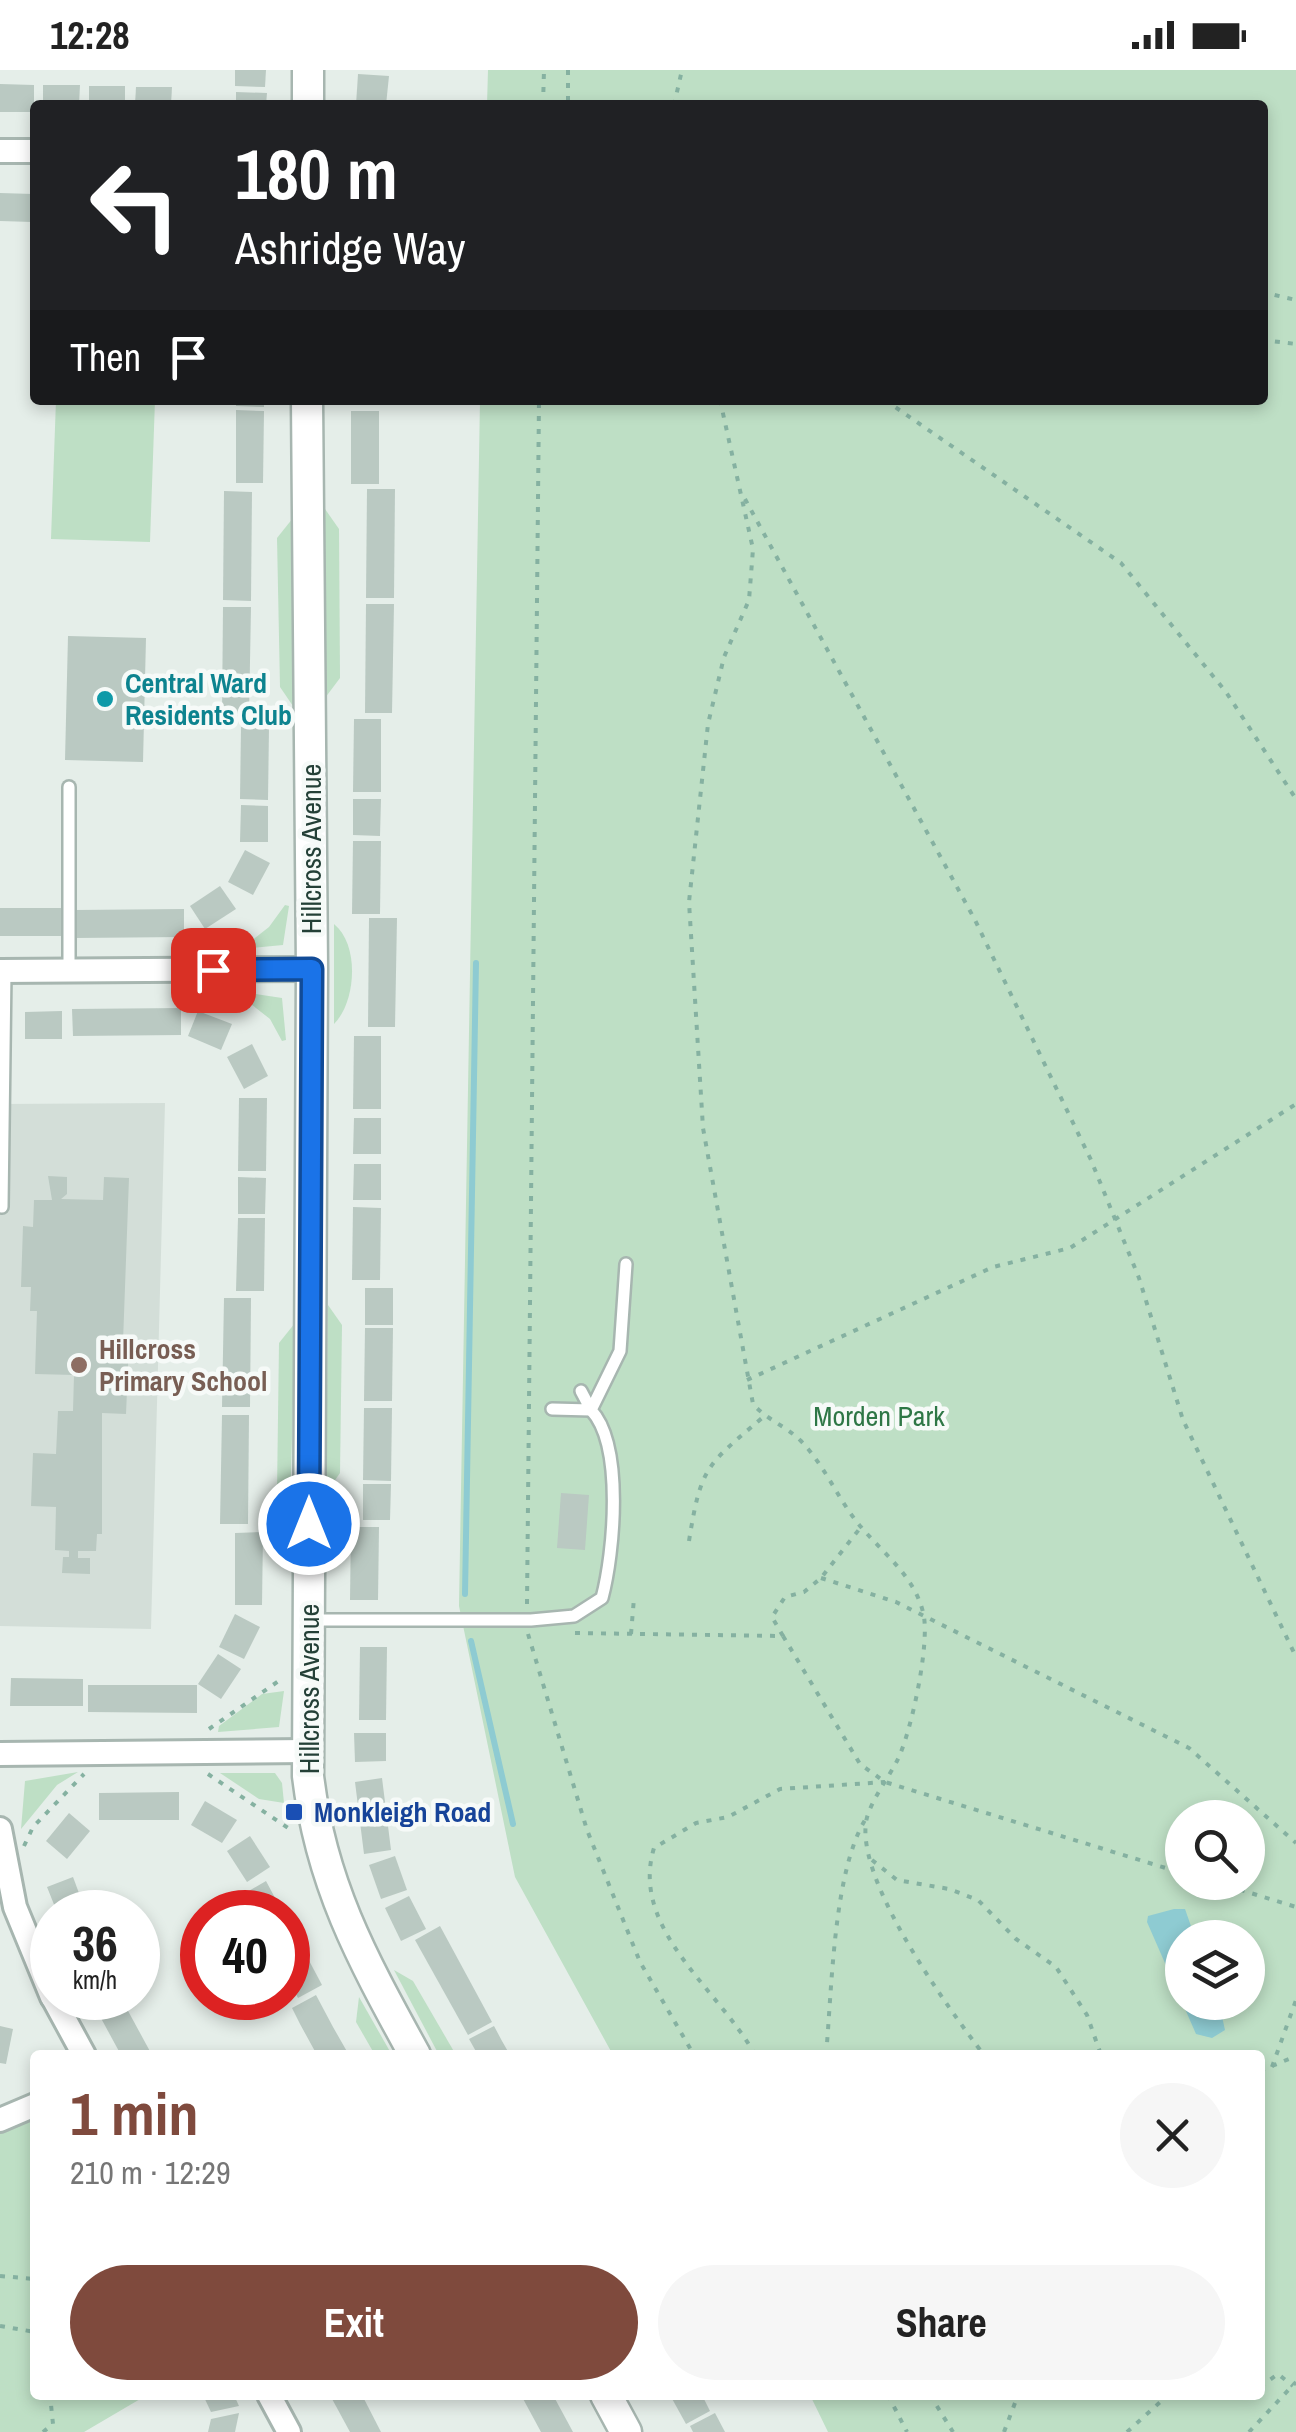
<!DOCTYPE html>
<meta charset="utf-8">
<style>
body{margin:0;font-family:"Archivo Narrow",sans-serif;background:#f6f6f6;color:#222;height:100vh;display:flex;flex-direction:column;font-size:38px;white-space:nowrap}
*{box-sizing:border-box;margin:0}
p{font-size:32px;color:#767676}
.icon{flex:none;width:55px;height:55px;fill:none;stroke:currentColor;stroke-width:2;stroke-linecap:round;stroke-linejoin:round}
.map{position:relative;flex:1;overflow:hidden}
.panel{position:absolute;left:30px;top:1980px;width:1235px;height:350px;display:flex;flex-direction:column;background:#fff;border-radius:10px;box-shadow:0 5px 15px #0003}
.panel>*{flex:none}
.hud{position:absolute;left:30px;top:30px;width:1238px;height:305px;border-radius:10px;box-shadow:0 5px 15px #0003;background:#202124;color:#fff;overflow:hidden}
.controls{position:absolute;left:1165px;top:1730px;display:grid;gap:20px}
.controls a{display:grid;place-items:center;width:100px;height:100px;border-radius:50%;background:#fff;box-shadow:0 5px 15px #0003;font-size:50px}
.speed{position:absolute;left:30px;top:1820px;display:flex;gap:20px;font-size:50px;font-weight:700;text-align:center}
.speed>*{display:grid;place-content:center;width:130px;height:130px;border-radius:50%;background:#fff;box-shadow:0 5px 15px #0003;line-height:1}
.speed small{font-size:25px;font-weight:400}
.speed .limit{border:15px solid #d22;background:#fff;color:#111}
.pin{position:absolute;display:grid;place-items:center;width:85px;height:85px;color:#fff;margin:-42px;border-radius:20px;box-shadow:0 5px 15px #0006}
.me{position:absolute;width:110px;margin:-55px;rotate:0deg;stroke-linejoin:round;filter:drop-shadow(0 0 8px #0008)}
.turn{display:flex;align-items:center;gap:35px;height:210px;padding:0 40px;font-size:45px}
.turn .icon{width:130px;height:130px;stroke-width:2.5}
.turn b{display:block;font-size:70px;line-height:85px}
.then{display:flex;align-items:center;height:95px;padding:0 40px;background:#0003;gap:20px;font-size:38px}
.round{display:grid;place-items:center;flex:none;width:105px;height:105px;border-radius:52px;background:#f6f6f6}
.headline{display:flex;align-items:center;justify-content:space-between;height:170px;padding:0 40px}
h1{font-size:60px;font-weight:800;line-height:75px;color:#7f4a3d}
.primary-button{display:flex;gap:20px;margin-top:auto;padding:20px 40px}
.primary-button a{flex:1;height:115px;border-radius:60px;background:#7f4a3d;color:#fff;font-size:40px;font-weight:800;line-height:115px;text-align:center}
.primary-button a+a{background:#f6f6f6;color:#222}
.status{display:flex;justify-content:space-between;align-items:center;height:70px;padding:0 50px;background:#fff;direction:ltr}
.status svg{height:28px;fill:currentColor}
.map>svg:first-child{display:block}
.built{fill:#d3ded8}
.green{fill:#bedfc5;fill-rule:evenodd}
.water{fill:#8ecbd2}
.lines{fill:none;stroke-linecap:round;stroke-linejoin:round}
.stream{stroke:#8ecbd2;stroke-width:6}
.building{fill:#bac9c2}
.service-casing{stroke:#a7b6b0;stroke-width:16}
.minor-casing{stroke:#a7b6b0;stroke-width:28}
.tertiary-casing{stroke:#a7b6b0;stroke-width:35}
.path{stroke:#85b1a1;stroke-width:4;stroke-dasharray:5 8;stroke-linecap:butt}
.service{stroke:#fff;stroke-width:11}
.minor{stroke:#fff;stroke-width:22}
.tertiary{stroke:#fff;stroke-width:30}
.route-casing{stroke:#114b97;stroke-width:25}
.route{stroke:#1a73e8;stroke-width:18}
.culture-dot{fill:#0f9aa8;stroke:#f6faf8;stroke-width:4}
.education-dot{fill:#8d6e63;stroke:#f6faf8;stroke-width:4}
.transit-dot{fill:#1a4fb4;stroke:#f6faf8;stroke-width:4}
.labels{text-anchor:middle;stroke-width:9;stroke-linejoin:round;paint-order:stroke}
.culture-label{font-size:28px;font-weight:bold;fill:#0d838f;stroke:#f6faf8;text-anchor:start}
.street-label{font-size:28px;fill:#244037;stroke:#f6faf8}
.education-label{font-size:28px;font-weight:bold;fill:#785e54;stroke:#f6faf8;text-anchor:start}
.park-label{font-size:28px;fill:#2e7746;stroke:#f6faf8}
.transit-label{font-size:28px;font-weight:bold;fill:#164399;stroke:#f6faf8;text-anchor:start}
</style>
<div class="status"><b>12:28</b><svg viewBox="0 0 49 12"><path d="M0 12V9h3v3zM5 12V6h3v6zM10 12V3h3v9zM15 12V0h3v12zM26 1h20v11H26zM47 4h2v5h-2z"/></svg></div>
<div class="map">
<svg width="1296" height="2362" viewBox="0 0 1296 2362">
<rect width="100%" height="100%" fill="#e5eee9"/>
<path class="built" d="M 165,1033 L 151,1559 L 0,1556 L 0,1034 Z"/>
<g class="green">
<path d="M 488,0 L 1296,0 L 1296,2362 L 828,2362 L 810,2325 L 1260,2325 L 1260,1985 L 613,1985 L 515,1807 L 459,1536 L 480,330 L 1262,330 L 1262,35 L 487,35 ZM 1182,1748 L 1248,1748 L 1248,1812 L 1182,1812 ZM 1182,1868 L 1248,1868 L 1248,1932 L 1182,1932 Z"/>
<path d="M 56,330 L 155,330 L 150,472 L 51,469 Z"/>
<path d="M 325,439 L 339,459 L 340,608 L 325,628 Z"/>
<path d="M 293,448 L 293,636 L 280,617 L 277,468 Z"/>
<path d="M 285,835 L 289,836 L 283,875 L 241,879 L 269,857 Z"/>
<path d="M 334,854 C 360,875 356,932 334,954 Z"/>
<path d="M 243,922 L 282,928 L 286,970 L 282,971 L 270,949 L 242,927 Z"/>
<path d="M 328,1235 L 342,1255 L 340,1403 L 326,1423 Z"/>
<path d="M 295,1253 L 290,1441 L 277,1421 L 279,1273 Z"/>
<path d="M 284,1621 L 279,1657 L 218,1662 L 219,1656 L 262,1624 Z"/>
<path d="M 78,1702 L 57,1715 L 21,1759 L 25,1711 Z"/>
<path d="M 220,1703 L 275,1703 L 282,1713 L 284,1733 L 259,1729 Z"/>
<path d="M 394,1900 L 413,1911 L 456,1985 L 439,1985 Z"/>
<path d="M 359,1927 L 392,1985 L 375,1985 L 356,1952 Z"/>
<path d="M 35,2043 L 35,2325 L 147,2325 L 84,2362 L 0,2362 L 0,2056 Z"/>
</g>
<path class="water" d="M 1174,1839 L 1185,1839 L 1192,1859 L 1201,1863 L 1201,1867 L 1182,1868 L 1182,1932 L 1219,1933 L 1225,1960 L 1212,1968 L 1196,1964 L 1147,1852 L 1148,1846 Z"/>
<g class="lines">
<g class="stream">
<path d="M 465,1524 L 476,893"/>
<path d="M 471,1571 L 513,1754"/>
</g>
</g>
<g class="building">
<path d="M 235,0 L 266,0 L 265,17 L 235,16 Z"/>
<path d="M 358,4 L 389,6 L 386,35 L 356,35 Z"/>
<path d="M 0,14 L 34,15 L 34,42 L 0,42 Z"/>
<path d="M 43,15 L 80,15 L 79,35 L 43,35 Z"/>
<rect x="89" y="16" width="36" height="19"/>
<path d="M 136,17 L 172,17 L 171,35 L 135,35 Z"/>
<path d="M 236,22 L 267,23 L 266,35 L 236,35 Z"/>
<path d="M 0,123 L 33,124 L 32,152 L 0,151 Z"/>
<path d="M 236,330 L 264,330 L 264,337 L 236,336 Z"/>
<rect x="351" y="330" width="27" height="4"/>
<path d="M 236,340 L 264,341 L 263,413 L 236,413 Z"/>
<rect x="351" y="341" width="28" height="73"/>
<path d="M 367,419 L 395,419 L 394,528 L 366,528 Z"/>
<path d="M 224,421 L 252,422 L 251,531 L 223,530 Z"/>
<path d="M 366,534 L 394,534 L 392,643 L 365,643 Z"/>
<path d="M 223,537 L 251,537 L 249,646 L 222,646 Z"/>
<path d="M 68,566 L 146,568 L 143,692 L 65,690 Z"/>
<path d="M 354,649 L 381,649 L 381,722 L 353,722 Z"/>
<path d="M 241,657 L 269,657 L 268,730 L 240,729 Z"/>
<path d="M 353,729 L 381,729 L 380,766 L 353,765 Z"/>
<path d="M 241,735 L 268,736 L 268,772 L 240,772 Z"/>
<path d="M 353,771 L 381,771 L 380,844 L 352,844 Z"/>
<path d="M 245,780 L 270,793 L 253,825 L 228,812 Z"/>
<path d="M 220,816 L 236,839 L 205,859 L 190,836 Z"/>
<rect x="0" y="838" width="62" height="28"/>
<path d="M 184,839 L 184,867 L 75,868 L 75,840 Z"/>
<path d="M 369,848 L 397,848 L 395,957 L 368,957 Z"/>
<path d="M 181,938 L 181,965 L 73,966 L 72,939 Z"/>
<path d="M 62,941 L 62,969 L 25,969 L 25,942 Z"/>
<path d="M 198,941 L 232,954 L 221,980 L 188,966 Z"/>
<path d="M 354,966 L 381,966 L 381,1039 L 353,1039 Z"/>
<path d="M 252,974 L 268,1006 L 244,1019 L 227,987 Z"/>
<path d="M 239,1028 L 267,1028 L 266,1101 L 238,1101 Z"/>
<path d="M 354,1048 L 381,1048 L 381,1084 L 353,1084 Z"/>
<path d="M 354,1094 L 381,1094 L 381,1130 L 353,1130 Z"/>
<path d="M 48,1106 L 67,1107 L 67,1124 L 61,1129 L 103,1130 L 104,1107 L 129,1108 L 123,1272 L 129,1273 L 126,1344 L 102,1343 L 102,1464 L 97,1464 L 96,1481 L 78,1481 L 78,1488 L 90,1488 L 90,1504 L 62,1503 L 63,1487 L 69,1487 L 69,1481 L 55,1480 L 56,1437 L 31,1436 L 33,1383 L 56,1384 L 58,1341 L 73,1341 L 74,1305 L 35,1304 L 37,1241 L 30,1241 L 31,1217 L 21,1217 L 23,1156 L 33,1157 L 34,1130 L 52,1130 Z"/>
<path d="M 238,1107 L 266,1108 L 265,1144 L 238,1144 Z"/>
<path d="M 353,1137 L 381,1138 L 380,1210 L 352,1210 Z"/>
<path d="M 238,1148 L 265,1148 L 264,1221 L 236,1221 Z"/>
<rect x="365" y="1218" width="28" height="37"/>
<path d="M 224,1228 L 251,1228 L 250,1337 L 222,1337 Z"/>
<path d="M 365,1258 L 393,1258 L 392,1331 L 364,1331 Z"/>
<path d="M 364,1338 L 392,1338 L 391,1411 L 363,1410 Z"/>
<path d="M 222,1345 L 249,1345 L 248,1454 L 220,1454 Z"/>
<path d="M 363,1414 L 391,1414 L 390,1450 L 363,1450 Z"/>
<path d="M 561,1423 L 589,1425 L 585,1480 L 557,1478 Z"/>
<path d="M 351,1457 L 379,1457 L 378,1530 L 350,1530 Z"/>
<path d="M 263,1462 L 262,1535 L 235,1535 L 235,1463 Z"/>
<path d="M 235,1544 L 260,1557 L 244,1589 L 219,1577 Z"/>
<path d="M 360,1577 L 387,1577 L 386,1650 L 359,1650 Z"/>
<path d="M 218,1584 L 241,1599 L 221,1629 L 198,1614 Z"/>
<path d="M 11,1608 L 83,1609 L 83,1636 L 10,1636 Z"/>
<path d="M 88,1615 L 197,1615 L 197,1643 L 88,1642 Z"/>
<path d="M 354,1663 L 386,1663 L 386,1691 L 355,1692 Z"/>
<path d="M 382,1708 L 391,1780 L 364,1784 L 355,1712 Z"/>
<path d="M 179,1722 L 179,1750 L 99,1750 L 99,1723 Z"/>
<path d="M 205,1731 L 237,1750 L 222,1773 L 191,1755 Z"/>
<path d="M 69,1743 L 90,1761 L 67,1789 L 46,1771 Z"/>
<path d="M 250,1766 L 270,1797 L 247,1812 L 227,1781 Z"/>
<path d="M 395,1786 L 407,1820 L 381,1829 L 369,1795 Z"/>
<path d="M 73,1807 L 86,1842 L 57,1842 L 47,1817 Z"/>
<path d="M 266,1811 L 274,1826 L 284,1842 L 252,1842 L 242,1825 Z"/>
<path d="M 409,1826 L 426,1859 L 401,1871 L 385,1838 Z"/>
<path d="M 288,1849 L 302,1874 L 288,1882 Z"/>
<path d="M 440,1856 L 492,1952 L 468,1965 L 415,1870 Z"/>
<path d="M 305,1883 L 322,1915 L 298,1928 L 288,1909 L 288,1892 Z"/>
<path d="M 316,1925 L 333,1957 L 349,1985 L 317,1985 L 300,1954 L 292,1938 Z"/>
<path d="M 90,1928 L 121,1928 L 152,1985 L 121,1985 Z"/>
<path d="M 0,1956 L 13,1959 L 6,1994 L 0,1993 Z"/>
<path d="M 494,1956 L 502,1971 L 510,1985 L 478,1985 L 469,1969 Z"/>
<path d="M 203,2325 L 234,2325 L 239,2336 L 211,2342 Z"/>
<path d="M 335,2325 L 362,2325 L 381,2362 L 350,2362 L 331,2327 Z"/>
<path d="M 521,2325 L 553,2325 L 573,2362 L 541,2362 Z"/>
<path d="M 670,2325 L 702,2325 L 710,2341 L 686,2354 Z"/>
<path d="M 239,2343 L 235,2362 L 208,2362 L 211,2349 Z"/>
<path d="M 715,2343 L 725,2362 L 693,2362 L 690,2356 Z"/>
</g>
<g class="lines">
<defs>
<g id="service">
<path d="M 69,900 L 69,717"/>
<path d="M 2,1137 L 5,901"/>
<path d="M 552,1339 L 591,1340 L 581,1321"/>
<path d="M 312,1550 L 531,1550 L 574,1546 L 602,1528 C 614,1483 624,1375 591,1340 L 620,1281 L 626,1194"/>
</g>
<g id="minor">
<path d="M 0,81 L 35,81"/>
<path d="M 0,901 L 312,899"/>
<path d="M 0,1684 L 307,1681"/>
<path d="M 0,1759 L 15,1837 L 52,1927"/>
<path d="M 53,1928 L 84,1985"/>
<path d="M 0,2050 L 35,2035"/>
<path d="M 269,2325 L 289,2362"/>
</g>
<g id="tertiary">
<path d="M 308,35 L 308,0"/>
<path d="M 307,330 L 312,899 L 308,1706 C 321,1815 363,1890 415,1985"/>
<path d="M 606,2325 L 626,2362"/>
</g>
</defs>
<use href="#service" class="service-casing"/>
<use href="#minor" class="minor-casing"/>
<use href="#tertiary" class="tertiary-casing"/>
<g class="path">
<path d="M 568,0 L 568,35"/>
<path d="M 543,35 L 544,0"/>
<path d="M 674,35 L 682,0"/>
<path d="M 1262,222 L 1296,230"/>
<path d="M 1262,270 L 1296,274"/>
<path d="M 720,330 L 753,479 L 749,530 L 724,587 L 708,654 L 689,832 L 703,1058 L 753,1334 C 767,1350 786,1356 801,1371 C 826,1397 838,1430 861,1457 C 884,1484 914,1506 923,1542 C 931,1571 911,1664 897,1691 C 888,1708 875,1725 868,1744 C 848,1802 949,1939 984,1985"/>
<path d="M 885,330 L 1121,493 L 1226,622 L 1296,729"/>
<path d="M 745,429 L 975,850 L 1091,1090 L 1139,1208 L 1183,1350 L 1296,1587"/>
<path d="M 747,1310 L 993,1197 L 1070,1178 L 1296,1034"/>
<path d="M 689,1471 C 701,1396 706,1396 762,1348"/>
<path d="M 821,1508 L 896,1532 L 1189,1678 L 1296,1773"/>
<path d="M 527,1534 L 539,330"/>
<path d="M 575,1563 L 783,1566 L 860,1694 L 885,1712 L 1182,1803"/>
<path d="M 528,1564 L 587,1760 L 640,1892 L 694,1985"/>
<path d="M 631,1564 L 634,1528"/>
<path d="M 783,1566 L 772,1547 L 785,1527 L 804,1522 L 821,1508 L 861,1457"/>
<path d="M 209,1659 L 283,1608"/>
<path d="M 208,1704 L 291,1760"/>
<path d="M 24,1776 L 33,1757 L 84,1704"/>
<path d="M 872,1790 L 897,1810 L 949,1819 L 978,1830 L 1016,1869 L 1056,1897 L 1087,1945 L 1101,1985"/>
<path d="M 1215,1812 L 1296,1837"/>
<path d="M 755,1985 C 721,1921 629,1860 654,1778 L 696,1753 L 728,1747 L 780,1719 L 885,1712"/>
<path d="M 826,1985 C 832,1920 833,1804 865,1750"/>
<path d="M 1272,1997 L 1296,1930"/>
<path d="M 1260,2001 L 1296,1986"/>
<path d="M 0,2206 L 35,2209"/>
<path d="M 0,2256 L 35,2262"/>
<path d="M 1260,2317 L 1278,2304 L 1293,2316"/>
<path d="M 888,2325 L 907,2362"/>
<path d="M 930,2325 L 953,2362"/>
<path d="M 43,2362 L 53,2354 L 50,2325"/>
<path d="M 1004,2362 L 1018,2325"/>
<path d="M 1127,2362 L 1168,2325"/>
<path d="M 1249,2362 L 1296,2312"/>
</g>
<use href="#service" class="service"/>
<use href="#minor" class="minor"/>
<use href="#tertiary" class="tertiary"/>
</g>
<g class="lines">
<defs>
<path id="route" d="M 213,900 L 312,899 L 309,1454"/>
</defs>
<use href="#route" class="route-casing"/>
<use href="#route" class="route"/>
</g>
<circle class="culture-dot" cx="105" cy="629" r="10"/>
<circle class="education-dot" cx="79" cy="1295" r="10"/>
<rect class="transit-dot" x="284" y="1732" width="20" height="20" rx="5"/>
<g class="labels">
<g class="culture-label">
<text x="125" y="623">Central Ward<tspan x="125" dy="32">Residents Club</tspan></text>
</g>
<g class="street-label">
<text transform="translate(311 779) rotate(-90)" y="10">Hillcross Avenue</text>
<text transform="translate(309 1619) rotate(-90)" y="10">Hillcross Avenue</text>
</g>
<g class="education-label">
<text x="99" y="1289">Hillcross<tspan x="99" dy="32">Primary School</tspan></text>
</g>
<g class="park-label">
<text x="879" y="1356">Morden Park</text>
</g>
<g class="transit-label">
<text x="314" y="1752">Monkleigh Road</text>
</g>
</g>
</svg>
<div class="controls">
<a><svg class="icon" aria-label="search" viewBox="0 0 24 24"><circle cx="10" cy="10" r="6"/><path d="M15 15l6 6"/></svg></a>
<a><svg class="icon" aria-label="layers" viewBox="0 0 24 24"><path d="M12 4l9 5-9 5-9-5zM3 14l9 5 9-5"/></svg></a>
</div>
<div class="speed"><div>36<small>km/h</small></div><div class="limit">40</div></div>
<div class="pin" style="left:213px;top:900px;background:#d93025"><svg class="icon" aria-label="arrive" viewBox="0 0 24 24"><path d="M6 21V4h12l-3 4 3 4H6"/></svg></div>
<svg class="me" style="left:309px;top:1454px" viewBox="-20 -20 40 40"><circle r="17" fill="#1a73e8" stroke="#fff" stroke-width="3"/><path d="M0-11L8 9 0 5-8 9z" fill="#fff"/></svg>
<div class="hud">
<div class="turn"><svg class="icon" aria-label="left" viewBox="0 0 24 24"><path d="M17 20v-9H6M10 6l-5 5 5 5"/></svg><div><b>180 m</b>Ashridge Way</div></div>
<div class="then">Then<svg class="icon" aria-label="arrive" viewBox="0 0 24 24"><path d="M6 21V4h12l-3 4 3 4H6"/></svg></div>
</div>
<section class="panel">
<div class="headline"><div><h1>1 min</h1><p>210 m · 12:29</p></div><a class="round"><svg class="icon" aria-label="close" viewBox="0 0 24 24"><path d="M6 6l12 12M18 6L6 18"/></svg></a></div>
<div class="primary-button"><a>Exit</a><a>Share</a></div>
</section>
</div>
